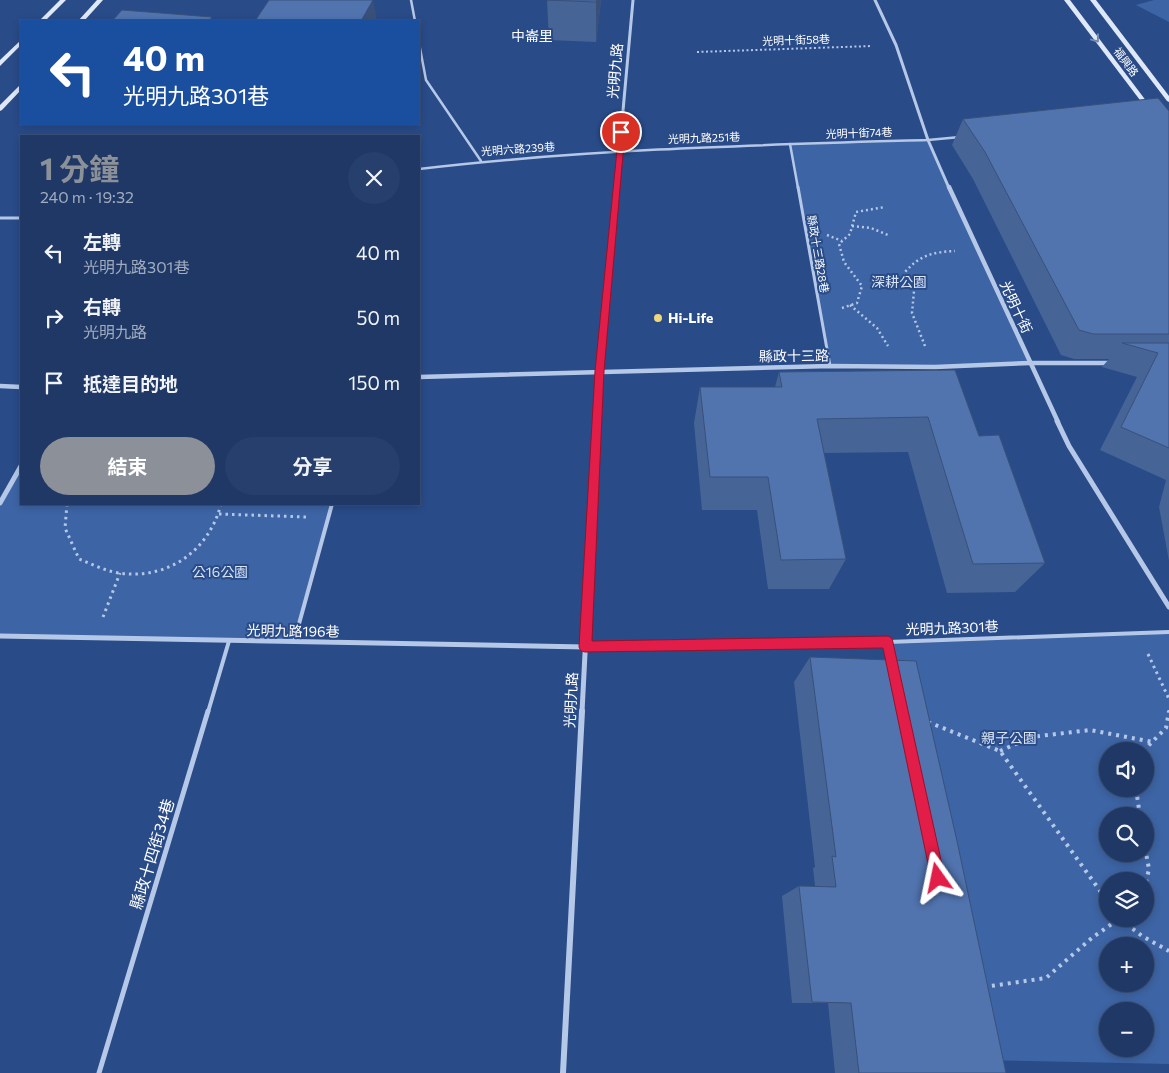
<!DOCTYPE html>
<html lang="zh-TW">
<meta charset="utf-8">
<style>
body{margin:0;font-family:Commissioner,"Noto Sans TC",sans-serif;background:#273f6c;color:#f1f3f6;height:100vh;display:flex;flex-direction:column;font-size:19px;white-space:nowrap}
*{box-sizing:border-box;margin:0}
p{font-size:16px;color:#a1acbf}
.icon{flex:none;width:28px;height:28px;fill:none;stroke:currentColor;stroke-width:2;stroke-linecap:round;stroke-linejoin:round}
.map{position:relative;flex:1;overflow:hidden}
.sheet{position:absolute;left:20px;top:135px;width:400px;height:370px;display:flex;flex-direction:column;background:#1f3866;border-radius:0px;box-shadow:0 2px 8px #0003,0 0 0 1px #3c527a}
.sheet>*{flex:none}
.hud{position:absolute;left:20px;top:20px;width:400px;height:105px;border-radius:0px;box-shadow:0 2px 8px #0003,0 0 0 1px #3c527a;background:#1a4fa0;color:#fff;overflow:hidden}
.fabs{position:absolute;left:1099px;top:742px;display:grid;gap:10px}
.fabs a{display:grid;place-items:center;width:55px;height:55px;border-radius:50%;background:#1f3866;box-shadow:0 2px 8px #0003,0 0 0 1px #3c527a;font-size:25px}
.pin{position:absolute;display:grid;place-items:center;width:42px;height:42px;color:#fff;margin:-21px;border:2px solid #fff;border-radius:50%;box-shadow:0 1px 5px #0007}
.me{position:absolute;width:55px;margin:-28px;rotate:348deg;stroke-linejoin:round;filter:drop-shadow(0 0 4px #0008)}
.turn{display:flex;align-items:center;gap:18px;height:105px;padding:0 20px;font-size:22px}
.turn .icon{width:65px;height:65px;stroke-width:2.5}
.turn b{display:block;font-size:35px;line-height:42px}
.round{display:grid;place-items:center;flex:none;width:52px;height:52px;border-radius:26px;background:#273f6c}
.headline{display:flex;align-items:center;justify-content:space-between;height:85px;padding:0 20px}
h1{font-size:30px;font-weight:700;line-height:38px;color:#8c9099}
.cta{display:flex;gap:10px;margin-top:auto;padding:10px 20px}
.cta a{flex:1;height:58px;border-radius:30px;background:#8c9099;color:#fff;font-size:20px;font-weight:700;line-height:58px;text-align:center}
.cta a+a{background:#273f6c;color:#f1f3f6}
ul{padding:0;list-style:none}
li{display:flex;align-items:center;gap:15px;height:65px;padding:0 20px}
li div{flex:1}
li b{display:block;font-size:19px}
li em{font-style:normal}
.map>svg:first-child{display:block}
.green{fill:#3d64a4;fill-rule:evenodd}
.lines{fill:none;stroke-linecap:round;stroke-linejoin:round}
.path-far3{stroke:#b5c8e8;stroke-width:2;stroke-dasharray:2 2.5;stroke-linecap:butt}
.path-far2{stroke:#b5c8e8;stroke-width:2.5;stroke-dasharray:2 3;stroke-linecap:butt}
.path-far1{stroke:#b5c8e8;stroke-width:3;stroke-dasharray:2.5 4;stroke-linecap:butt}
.path{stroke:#b5c8e8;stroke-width:4;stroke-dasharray:3 5;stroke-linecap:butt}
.lane-far3{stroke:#b5c8e8;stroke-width:2.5}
.lane-far2{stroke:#b5c8e8;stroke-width:3}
.lane-far1{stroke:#b5c8e8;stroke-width:4}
.lane{stroke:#b5c8e8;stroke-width:5}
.street-far3{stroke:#b5c8e8;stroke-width:3}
.street-far2{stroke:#b5c8e8;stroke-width:4.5}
.street-far1{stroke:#b5c8e8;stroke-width:5}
.street{stroke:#b5c8e8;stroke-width:6}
.secondary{fill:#dfe8f7;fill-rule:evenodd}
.wall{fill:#466496}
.shaded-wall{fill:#39517a}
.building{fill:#5174af;stroke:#39517a}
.oneway{stroke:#728ab4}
.route{fill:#e11d48;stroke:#92132f}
.poi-dot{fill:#f0d77b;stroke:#294b88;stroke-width:2}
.labels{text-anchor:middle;stroke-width:4;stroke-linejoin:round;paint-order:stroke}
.far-street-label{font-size:11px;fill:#fff;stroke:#294b88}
.far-quarter-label{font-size:14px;fill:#fff;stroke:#294b88}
.street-label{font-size:14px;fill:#fff;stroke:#294b88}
.park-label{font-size:14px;fill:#d8e4f7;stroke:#294b88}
.poi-label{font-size:14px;font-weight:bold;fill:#fff;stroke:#294b88;text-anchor:start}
.near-street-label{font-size:16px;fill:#fff;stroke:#294b88}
</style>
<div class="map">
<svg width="1169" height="1073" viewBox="0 0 1169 1073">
<rect width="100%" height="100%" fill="#294b88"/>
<g class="green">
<path d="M 1154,0 L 1169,0 L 1169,22 L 1136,5 Z"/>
<path d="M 928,140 L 1030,363 L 935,367 L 830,366 L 790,144 Z"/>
<path d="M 21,466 L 21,504 L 332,504 L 294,642 L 0,636 L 0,503 Z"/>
<path d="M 1169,632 L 1169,1064 L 976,1060 L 888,642 ZM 1108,751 L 1145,751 L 1145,789 L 1108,789 ZM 1108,816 L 1145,816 L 1145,854 L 1108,854 ZM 1108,881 L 1145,881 L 1145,919 L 1108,919 ZM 1108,946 L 1145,946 L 1145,984 L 1108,984 ZM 1108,1011 L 1145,1011 L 1145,1049 L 1108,1049 Z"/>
</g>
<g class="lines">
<path class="path-far3" d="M 697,52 L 872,46"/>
<g class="path-far2">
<path d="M 852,226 L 871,228 L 888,235"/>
<path d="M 827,235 L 842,241"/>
<path d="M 850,305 L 877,328 L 888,346"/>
<path d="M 842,308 L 857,303 L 862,286 L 844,262 L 839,244 L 850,234 L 856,212 L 885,207"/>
<path d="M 925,346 L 912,313 L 914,291 L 905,279 L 905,272 C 920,255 933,252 955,251"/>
</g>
<g class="path-far1">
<path d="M 67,504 L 65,528 L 79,559 C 92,564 105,571 119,573 C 168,580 209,551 221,504"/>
<path d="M 219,514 L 306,517"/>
<path d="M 103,617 L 120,573"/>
<path d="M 1148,654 L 1169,699"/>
<path d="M 1169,712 L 1169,710"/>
</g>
<g class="path">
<path d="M 928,722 L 1000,751 L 1108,902"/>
<path d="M 1000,751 L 1031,737 L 1090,730 L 1153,742"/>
<path d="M 1143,751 L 1166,728 L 1169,711"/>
<path d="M 1136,789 L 1140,816"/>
<path d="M 1145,848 L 1149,869 L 1145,886"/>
<path d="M 1120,919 L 1142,936 L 1169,951"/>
<path d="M 984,987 L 1046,978 L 1093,937 L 1119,919"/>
</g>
<g class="lane-far3">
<path d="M 411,0 L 415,21"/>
<path d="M 419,43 L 426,80 L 481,161"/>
<path d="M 790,144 L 798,188"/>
<path d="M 419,169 C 588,149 758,145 928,140 L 960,137"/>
</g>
<g class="lane-far2">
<path d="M 798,187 L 830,366"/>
<path d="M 0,218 L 21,218"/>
</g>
<g class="lane-far1">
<path d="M 294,642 L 332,504"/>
<path d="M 585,647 L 888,642 L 1169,632"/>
<path d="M 208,712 L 229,641"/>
</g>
<path class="lane" d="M 99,1073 L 208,711"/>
<g class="street-far3">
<path d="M 875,0 L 896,45 L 928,140 L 949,188"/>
<path d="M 616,188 L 633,0"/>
</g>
<g class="street-far2">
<path d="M 949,187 L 1058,422"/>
<path d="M 419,377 L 830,366 L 935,367 L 1030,363 L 1110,363"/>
<path d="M 0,386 L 21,387"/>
<path d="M 597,422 L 616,187"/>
</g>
<g class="street-far1">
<path d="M 1057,421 L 1069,446 L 1169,607"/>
<path d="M 0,503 L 21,466"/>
<path d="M 0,636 L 585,647"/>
<path d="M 888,642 L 893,667"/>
<path d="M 582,712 L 597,421"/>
</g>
<path class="street" d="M 563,1073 L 582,711"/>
<g class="secondary">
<path d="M 60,0 L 66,0 L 45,21 L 39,21 Z"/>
<path d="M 97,0 L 103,0 L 84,21 L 78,21 Z"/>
<path d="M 1064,0 L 1070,0 L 1153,110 L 1153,112 L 1149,112 Z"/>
<path d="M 1090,0 L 1096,0 L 1169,96 L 1169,102 L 1167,101 Z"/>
<path d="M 21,40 L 21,45 L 0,66 L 0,60 Z"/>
<path d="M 21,84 L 21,90 L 2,110 L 0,111 L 0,105 Z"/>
</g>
</g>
<g class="wall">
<path d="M 547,0 L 601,0 L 596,42 L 549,40 Z"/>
<path d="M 1169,111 L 1169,561 L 1159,507 L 1166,480 L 1100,450 L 1137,377 L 1102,367 L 1109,359 L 1074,359 L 1061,355 L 973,179 L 952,145 L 963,119 Z"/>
<path d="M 955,370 L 979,436 L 1045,563 L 1015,592 L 947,593 L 908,452 L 824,453 L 846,559 L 829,589 L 768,589 L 757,510 L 702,510 L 694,423 L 700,387 L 775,387 L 779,372 Z"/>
<path d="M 810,657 L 1006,1073 L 835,1073 L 828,1003 L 792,1003 L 782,896 L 799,886 L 815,886 L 813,868 L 815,867 L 794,682 Z"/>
</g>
<g class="shaded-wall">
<path d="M 373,0 L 377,21 L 361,21 Z"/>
<path d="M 597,0 L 601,0 L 596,42 L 596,2 Z"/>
</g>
<g class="building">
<path d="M 269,0 L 373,0 L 361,21 L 255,21 Z"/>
<path d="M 547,0 L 597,0 L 596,2 Z"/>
<path d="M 122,10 L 212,17 L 209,21 L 112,21 Z"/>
<path d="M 1158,98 L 1169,111 L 1169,334 L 1093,334 L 1079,330 L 985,152 L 963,119 Z"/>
<path d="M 1122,343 L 1169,343 L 1169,448 L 1121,427 L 1158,353 Z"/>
<path d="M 955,370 L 979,436 L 999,435 L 1045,563 L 973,564 L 928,417 L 817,419 L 846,559 L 781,560 L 768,477 L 710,477 L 700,387 L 782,387 L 779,372 Z"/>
<path d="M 810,657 L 916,661 L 957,841 L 1006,1073 L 859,1073 L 851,1003 L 812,1002 L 799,886 L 836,887 L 832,856 L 836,857 Z"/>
</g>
<defs><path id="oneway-chevron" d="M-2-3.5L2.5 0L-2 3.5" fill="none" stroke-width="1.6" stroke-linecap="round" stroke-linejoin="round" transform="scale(1.25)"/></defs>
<use class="oneway" href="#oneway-chevron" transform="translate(1096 39) rotate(53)"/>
<path class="route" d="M 619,130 L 625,132 L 604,371 L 592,641 L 888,636 L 892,638 L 945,878 L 943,884 L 938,886 L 933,884 L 931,878 L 883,648 L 585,652 L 581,651 L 579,647 L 595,371 Z"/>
<circle class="poi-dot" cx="658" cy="318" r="5"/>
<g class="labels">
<g class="far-street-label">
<text transform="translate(796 40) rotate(-2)" y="4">光明十街58巷</text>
<text transform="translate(1126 62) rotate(53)" y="4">福興路</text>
<text transform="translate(859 133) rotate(-2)" y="4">光明十街74巷</text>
<text transform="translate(704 138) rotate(-2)" y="4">光明九路251巷</text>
<text transform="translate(518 149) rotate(-4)" y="4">光明六路239巷</text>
<text transform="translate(818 254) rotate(80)" y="4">縣政十三路28巷</text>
</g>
<g class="far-quarter-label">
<text x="532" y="41">中崙里</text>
</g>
<g class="street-label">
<text transform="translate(615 71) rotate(-85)" y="5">光明九路</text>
<text transform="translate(1016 307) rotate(65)" y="5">光明十街</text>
<text transform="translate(794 356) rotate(-1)" y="5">縣政十三路</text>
<text transform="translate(952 628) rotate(-2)" y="5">光明九路301巷</text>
<text transform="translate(293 631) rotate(1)" y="5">光明九路196巷</text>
<text transform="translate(571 700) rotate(-87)" y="5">光明九路</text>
</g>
<g class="park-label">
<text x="899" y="287">深耕公園</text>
<text x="220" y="577">公16公園</text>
<text x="1009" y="743">親子公園</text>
</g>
<g class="poi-label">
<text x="668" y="323">Hi-Life</text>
</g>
<g class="near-street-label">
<text transform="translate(152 854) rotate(-73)" y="6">縣政十四街34巷</text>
</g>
</g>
</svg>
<div class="fabs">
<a><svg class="icon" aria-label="sound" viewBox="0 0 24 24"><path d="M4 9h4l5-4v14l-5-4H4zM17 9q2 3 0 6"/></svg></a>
<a><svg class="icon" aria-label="search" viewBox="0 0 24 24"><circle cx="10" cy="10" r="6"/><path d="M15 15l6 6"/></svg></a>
<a><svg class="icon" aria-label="layers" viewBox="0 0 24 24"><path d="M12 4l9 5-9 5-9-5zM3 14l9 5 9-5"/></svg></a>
<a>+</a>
<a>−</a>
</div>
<div class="pin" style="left:621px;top:132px;background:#d93025"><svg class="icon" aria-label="arrive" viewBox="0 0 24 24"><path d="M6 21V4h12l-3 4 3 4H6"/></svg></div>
<svg class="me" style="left:938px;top:878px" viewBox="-20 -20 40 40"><path d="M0-17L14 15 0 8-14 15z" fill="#e11d48" stroke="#fff" stroke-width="4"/></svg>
<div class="hud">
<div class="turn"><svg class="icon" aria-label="left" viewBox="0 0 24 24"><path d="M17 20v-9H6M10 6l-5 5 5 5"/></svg><div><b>40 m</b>光明九路301巷</div></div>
</div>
<section class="sheet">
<div class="headline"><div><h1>1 分鐘</h1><p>240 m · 19:32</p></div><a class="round"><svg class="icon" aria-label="close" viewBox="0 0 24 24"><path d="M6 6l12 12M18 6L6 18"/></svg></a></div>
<ul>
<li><svg class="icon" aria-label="left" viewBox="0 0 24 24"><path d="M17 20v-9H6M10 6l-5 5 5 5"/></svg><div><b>左轉</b><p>光明九路301巷</p></div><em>40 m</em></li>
<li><svg class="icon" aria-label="right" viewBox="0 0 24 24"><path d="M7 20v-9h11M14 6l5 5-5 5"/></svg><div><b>右轉</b><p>光明九路</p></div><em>50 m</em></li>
<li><svg class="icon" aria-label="arrive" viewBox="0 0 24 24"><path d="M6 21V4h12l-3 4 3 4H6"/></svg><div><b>抵達目的地</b></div><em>150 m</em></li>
</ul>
<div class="cta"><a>結束</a><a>分享</a></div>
</section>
</div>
